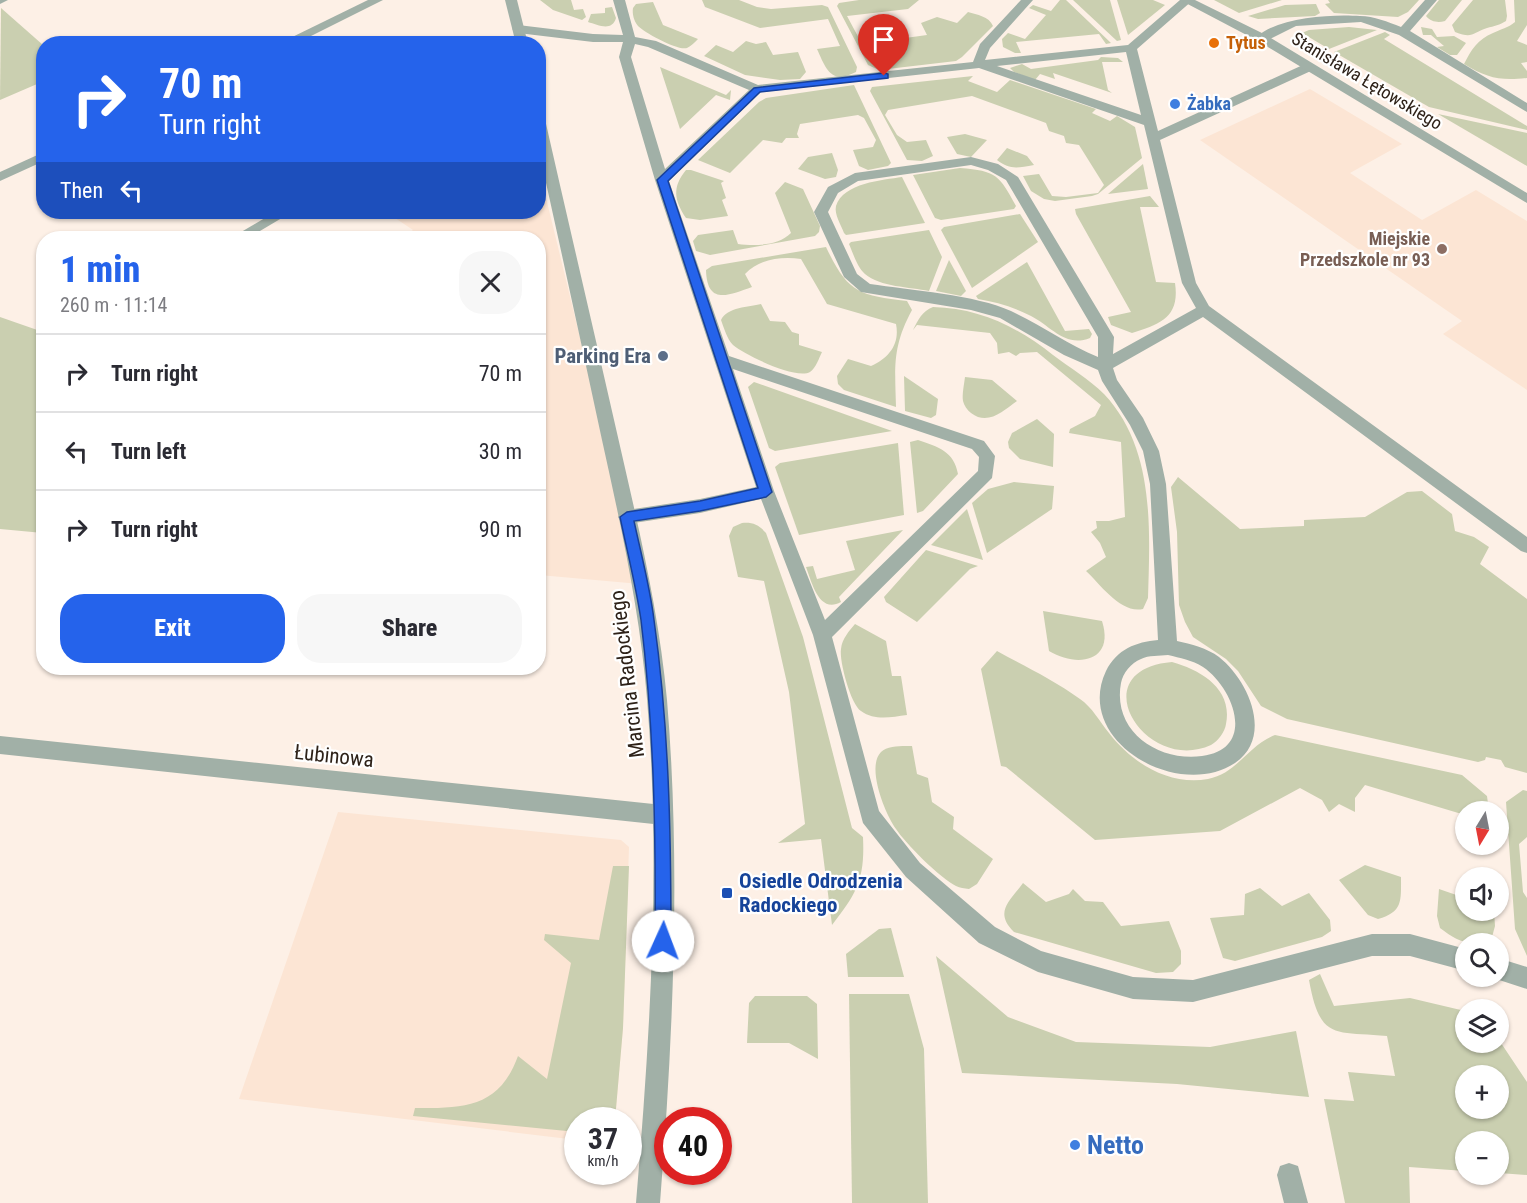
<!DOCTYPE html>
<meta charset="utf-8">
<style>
body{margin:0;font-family:"Roboto Condensed",sans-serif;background:#f7f7f7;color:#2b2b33;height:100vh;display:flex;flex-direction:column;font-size:22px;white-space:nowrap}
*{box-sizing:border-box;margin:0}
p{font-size:20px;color:#7c7c81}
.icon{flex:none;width:33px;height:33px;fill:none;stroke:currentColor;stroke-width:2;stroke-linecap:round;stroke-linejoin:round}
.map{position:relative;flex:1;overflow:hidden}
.details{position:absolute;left:36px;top:231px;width:510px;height:444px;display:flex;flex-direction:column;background:#fff;border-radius:24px;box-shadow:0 2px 4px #0004}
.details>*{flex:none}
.guide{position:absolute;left:36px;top:36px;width:510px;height:183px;border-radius:24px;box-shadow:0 2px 4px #0004;background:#2563eb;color:#fff;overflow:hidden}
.needle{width:39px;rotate:190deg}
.tools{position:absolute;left:1455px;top:801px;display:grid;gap:12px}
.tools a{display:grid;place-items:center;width:54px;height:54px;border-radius:50%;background:#fff;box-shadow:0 2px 4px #0004;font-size:30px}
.speed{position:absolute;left:564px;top:1107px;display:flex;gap:12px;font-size:30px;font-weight:700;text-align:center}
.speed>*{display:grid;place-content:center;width:78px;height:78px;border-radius:50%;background:#fff;box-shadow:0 2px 4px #0004;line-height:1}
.speed small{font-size:15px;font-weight:400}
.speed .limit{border:9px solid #d22;background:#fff;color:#111}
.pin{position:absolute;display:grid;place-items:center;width:51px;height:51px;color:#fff;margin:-62px -26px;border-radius:50% 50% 50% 0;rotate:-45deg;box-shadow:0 0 6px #0007}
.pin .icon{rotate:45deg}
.me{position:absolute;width:66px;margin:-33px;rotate:2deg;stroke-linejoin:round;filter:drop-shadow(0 0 4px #0008)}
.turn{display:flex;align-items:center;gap:21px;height:126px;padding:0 24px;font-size:27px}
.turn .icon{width:78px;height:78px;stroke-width:2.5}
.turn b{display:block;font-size:42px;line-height:51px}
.then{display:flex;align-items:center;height:57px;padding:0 24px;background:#0003;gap:12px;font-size:22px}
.round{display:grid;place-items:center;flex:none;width:63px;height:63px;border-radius:24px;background:#f7f7f7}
.summary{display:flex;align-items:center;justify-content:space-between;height:102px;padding:0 24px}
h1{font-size:36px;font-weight:800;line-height:45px;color:#2563eb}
.primary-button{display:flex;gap:12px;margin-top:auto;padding:12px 24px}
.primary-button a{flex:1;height:69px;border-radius:24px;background:#2563eb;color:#fff;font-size:24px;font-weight:800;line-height:69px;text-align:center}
.primary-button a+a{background:#f7f7f7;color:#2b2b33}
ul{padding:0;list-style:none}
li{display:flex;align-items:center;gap:18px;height:78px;padding:0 24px;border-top:2px solid #e1e1e2}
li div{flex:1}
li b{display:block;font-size:22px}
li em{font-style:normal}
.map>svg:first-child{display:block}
.built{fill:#fce5d4}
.green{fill:#cacfb0;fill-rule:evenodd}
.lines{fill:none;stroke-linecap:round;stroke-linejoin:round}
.service{fill:#a1b0a7;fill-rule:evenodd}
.minor{fill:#a1b0a7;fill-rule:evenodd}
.tertiary{fill:#a1b0a7;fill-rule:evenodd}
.route{fill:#2563eb;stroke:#184099;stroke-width:1.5}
.food-dot{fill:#e8710a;stroke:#fff;stroke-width:2}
.shop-dot{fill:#3f7fe0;stroke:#fff;stroke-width:2}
.education-dot{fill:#8d6e63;stroke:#fff;stroke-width:2}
.service-dot{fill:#5c6f8a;stroke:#fff;stroke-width:2}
.transit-dot{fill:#1a4fb4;stroke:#fff;stroke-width:2}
.labels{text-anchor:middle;stroke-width:4.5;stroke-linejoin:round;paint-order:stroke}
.far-food-label{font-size:18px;font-weight:bold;fill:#c56008;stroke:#fff;text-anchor:start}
.far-street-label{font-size:18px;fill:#2e2219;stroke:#fff}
.far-shop-label{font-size:18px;font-weight:bold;fill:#366cbe;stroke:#fff;text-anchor:start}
.far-education-label{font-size:18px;font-weight:bold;fill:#785e54;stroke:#fff;text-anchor:end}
.service-label{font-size:21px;font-weight:bold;fill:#4e5e75;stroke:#fff;text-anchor:end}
.street-label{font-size:21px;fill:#2e2219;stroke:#fff}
.transit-label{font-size:21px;font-weight:bold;fill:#164399;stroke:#fff;text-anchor:start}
.near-shop-label{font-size:26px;font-weight:bold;fill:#366cbe;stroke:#fff;text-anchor:start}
</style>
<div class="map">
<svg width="1527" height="1203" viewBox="0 0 1527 1203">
<rect width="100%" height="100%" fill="#fdf0e6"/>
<g class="built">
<path d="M 1310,89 L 1402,144 L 1350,173 L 1422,220 L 1476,190 L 1527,221 L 1527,390 L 1443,334 L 1462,321 L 1200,140 Z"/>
<path d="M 539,169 L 640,584 L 539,575 L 538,238 L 403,238 L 413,230 L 386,212 L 538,212 Z"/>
<path d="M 338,812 L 621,840 L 629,847 L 623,1028 L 615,1120 L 578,1120 L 577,1140 L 239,1099 Z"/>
</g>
<g class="green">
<path d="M 540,0 L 571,0 L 574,10 L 583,9 L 586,17 L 582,20 L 553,10 Z"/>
<path d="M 702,0 L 739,0 L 757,7 L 771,9 L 822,5 L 828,7 L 857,67 L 856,72 C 831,85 826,69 817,49 L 840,46 L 828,19 L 760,28 L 705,7 Z"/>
<path d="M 859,0 L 919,0 L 908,9 L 847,16 L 862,44 L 927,35 L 921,23 L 937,17 L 957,23 L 968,12 C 977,15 989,16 993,26 L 962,57 L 956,61 L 879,70 L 868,65 L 837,6 L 839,3 Z"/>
<path d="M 1060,0 L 1066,0 L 1111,43 L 1106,44 L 1099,34 L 1016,42 L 1021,53 L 1015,53 L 1003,47 L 1002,39 L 1008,33 L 1025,39 L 1046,15 L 1029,8 L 1033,5 L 1051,11 Z"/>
<path d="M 1073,0 L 1110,0 L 1121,40 L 1117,41 Z"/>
<path d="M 1117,0 L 1153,0 L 1165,5 L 1128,35 Z"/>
<path d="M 1214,0 L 1282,0 L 1239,13 Z"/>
<path d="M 1328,0 L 1419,0 L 1408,12 L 1398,17 L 1334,13 L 1325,4 L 1330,3 Z"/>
<path d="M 1439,0 L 1462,0 L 1445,21 C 1438,23 1431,22 1426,16 Z"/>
<path d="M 1473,0 L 1505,0 L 1507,16 L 1506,21 C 1500,25 1494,26 1487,28 C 1472,33 1473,39 1455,32 L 1452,25 Z"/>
<path d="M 1514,0 L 1527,0 L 1527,25 L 1517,41 L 1527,45 L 1527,62 L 1521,63 L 1527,71 L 1527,78 C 1500,81 1487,78 1464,64 C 1471,50 1478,39 1493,33 C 1501,29 1508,28 1515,22 Z"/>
<path d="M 653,2 L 663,25 L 698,39 C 695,42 691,46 687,48 C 678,51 645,33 638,26 C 634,21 632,14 633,8 L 636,4 Z"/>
<path d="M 1316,4 L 1320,13 L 1315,16 L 1258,19 L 1248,16 L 1285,5 Z"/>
<path d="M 612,7 L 616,18 C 612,32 598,25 588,22 L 591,14 L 605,13 L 605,8 Z"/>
<path d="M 1,8 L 43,45 L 44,81 L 0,100 Z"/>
<path d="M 1349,27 L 1377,30 L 1329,49 L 1302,33 L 1309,30 Z"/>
<path d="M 1421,27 L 1432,29 L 1437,37 L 1454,36 L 1466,43 L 1457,55 L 1450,55 L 1437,47 L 1444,46 L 1431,35 L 1423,35 Z"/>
<path d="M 1385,32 L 1390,35 L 1384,39 L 1527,126 L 1527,130 L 1429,107 L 1334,52 Z"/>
<path d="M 746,41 L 756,44 L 766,42 L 773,55 L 798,52 L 806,72 L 800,79 L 780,80 L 745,75 L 704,56 L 716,45 L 733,52 Z"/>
<path d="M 1101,57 L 1118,58 L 1123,62 L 1102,62 L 1108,90 L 1112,93 L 1053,73 L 1055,79 L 1040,74 L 1035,80 L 1014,72 L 1010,68 L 1022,64 L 1031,69 L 1098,60 Z"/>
<path d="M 660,67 L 726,95 L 731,90 L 730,100 L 716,95 L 680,129 Z"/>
<path d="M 973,76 L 968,81 L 997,92 L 1010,80 L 1096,109 L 1092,113 L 1110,121 L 1117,116 L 1135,127 L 1142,158 L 1098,194 L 1092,196 L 1055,201 L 1044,199 L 1031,191 L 1023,176 L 1039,174 L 1052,196 L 1066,197 L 1098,193 L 1104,185 L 1079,145 L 1066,143 L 1064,136 L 1049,131 L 1046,123 L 972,96 L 888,110 L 885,115 L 897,135 L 907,142 L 926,140 L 933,156 L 922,161 L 907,160 L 870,91 L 872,87 Z"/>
<path d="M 854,85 L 891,163 L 888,166 L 868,170 L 859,166 L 853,150 L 873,147 L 876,140 L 864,118 L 858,115 L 800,124 L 797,134 L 799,138 L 786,138 L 782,143 L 763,140 L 730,173 L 698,160 L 759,102 L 766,98 Z"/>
<path d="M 1438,114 L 1527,133 L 1527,166 Z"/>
<path d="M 965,134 L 987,140 L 971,157 L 957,154 L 947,137 Z"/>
<path d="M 1007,148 L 1027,156 L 1034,165 C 1017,168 1010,170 997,160 Z"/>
<path d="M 832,153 L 838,170 L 836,177 L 825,179 L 798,169 L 808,157 Z"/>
<path d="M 1143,164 L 1148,189 L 1108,194 Z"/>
<path d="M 960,168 C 997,171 999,175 1016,206 L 1014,209 L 941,220 L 935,218 L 913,175 Z"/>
<path d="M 686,170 L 691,170 L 724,181 L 721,183 L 726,198 L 722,200 L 728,216 L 700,220 L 686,218 C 674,200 672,187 686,170 Z"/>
<path d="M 902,177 L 925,223 L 846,235 L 844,233 C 841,225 834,214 836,206 C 843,183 883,180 902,177 Z"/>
<path d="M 785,182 L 803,189 L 820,226 L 819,232 L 815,236 L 710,255 L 696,251 L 693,241 L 698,235 L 733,230 L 738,244 C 755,246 778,246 791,233 L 775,193 Z"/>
<path d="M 1150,196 L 1159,207 L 1140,207 L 1156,282 L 1175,283 C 1180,317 1161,324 1132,333 L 1111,325 L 1108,317 L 1131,312 L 1076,214 L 1075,209 Z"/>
<path d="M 1020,214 L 1038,242 L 972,288 L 941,230 L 944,227 Z"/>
<path d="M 929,230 L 942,257 L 929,291 C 910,287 880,287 865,274 C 857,267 853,253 849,244 L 851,242 Z"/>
<path d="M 826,247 C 848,293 858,295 907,301 L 912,310 C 892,347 895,367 896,407 L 844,390 L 838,384 L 837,376 L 848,359 L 871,366 C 889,358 900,344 896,324 L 827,304 L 801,259 C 782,256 759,259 745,274 L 752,287 C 729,295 707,306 706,270 L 712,266 Z"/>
<path d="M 949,260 L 966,291 L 961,296 L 936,291 Z"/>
<path d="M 1027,262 L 1065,331 L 1089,329 L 1092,334 L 1090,338 C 1065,348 1051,326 1031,316 C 1014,307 996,302 978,299 L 976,296 Z"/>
<path d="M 761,304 L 770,321 L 785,322 L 792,332 L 799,334 L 799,345 L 822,352 C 819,358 816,368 810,372 C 796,380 745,355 733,345 C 727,339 724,328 721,320 C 727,307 749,307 761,304 Z"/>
<path d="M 933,307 C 979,308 1018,327 1053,355 C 1070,368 1089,379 1104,394 C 1155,448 1150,529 1148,598 L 1143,609 C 1121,614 1101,585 1086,571 L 1106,557 L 1100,543 L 1091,532 L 1097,528 L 1096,521 L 1109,521 L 1125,517 L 1121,442 L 1069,433 L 1070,429 L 1095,416 L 1101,405 L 1037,352 L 1020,353 L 1016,356 L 1009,352 L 998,354 L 997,343 L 990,333 L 917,325 L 913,330 C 918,320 922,311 933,307 Z"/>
<path d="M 0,317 L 43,332 L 43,533 L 0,529 Z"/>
<path d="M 904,376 L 938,399 L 936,415 L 931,418 L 905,411 Z"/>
<path d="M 965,377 L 992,380 L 1017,401 C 1003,411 988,426 971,413 C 967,410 964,405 963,401 C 962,394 964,385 965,377 Z"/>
<path d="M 754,382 L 892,431 L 775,451 L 769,448 L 748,387 Z"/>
<path d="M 1037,419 L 1054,434 L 1053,467 L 1020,459 L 1009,448 L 1008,442 L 1012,433 Z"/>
<path d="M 918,440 C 938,447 954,451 958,474 L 923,511 L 917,513 L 910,442 Z"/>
<path d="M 898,443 L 904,515 L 799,535 L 775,467 L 780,463 Z"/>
<path d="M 1178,477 L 1240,529 L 1304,526 L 1304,520 L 1365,517 L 1407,492 L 1422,491 L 1452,514 L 1455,531 L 1474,537 L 1489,547 L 1480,564 L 1527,599 L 1527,773 L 1505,767 L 1501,760 L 1486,757 L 1485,760 L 1478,762 L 1287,719 L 1261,706 L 1238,671 L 1226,659 L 1193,637 L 1185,622 L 1179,605 L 1177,532 L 1171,487 Z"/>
<path d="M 1014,482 L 1054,486 L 1052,509 L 987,553 L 972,503 L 988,489 Z"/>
<path d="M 967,509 L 983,560 L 931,545 Z"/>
<path d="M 742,523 C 753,522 759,525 766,533 L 803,637 L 852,828 L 863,837 C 865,879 857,893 832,925 L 821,839 L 778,843 L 805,824 L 789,692 L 764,581 L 738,577 L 729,536 L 733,527 Z"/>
<path d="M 903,530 L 839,597 L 841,602 C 819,614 812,583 806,567 L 813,566 L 817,579 L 855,570 L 846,541 Z"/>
<path d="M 926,550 L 978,566 L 970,569 L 917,622 L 886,602 L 884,597 Z"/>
<path d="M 1043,611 L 1102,621 C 1115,662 1077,668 1049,651 Z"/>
<path d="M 855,624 L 886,641 L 892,676 L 901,676 L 907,715 C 891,717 875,721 861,711 C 851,705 839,661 841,649 C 842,639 849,631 855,624 Z"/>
<path d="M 997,651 C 1024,666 1054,680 1080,699 C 1092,707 1100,722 1109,733 C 1132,763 1169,786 1208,779 C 1238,773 1248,745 1275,735 L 1462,775 L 1487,796 L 1489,811 L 1466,812 L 1465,815 L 1365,785 L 1355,798 L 1355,812 L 1339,804 L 1329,812 L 1322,800 L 1300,788 L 1220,831 L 1095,840 L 1006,767 L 1001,766 L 981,669 Z"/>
<path d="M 1172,662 C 1201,670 1233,689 1226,724 C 1225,732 1218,741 1211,745 C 1145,775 1080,670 1172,662 Z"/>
<path d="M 912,746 L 917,774 L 928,778 L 932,802 L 954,817 L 953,829 L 993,859 L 977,884 L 969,889 C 964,888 960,888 956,886 C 941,879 905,843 896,829 C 885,814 866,767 881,752 C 888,745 904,746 912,746 Z"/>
<path d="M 1523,790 L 1527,791 L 1527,837 L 1519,844 L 1523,892 L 1527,898 L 1527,956 L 1515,929 L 1506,802 Z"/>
<path d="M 1365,865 L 1401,877 C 1401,901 1403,912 1378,919 L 1368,915 L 1339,880 Z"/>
<path d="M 613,866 L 629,866 L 623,1028 L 615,1120 L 578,1120 L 577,1132 L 413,1116 L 415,1108 C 464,1108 499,1108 518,1056 L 547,1079 L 571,963 L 544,940 L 545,934 L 599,940 Z"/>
<path d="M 1023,883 L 1046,902 L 1069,894 L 1073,889 L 1085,901 L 1103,902 L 1121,926 L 1169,921 L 1181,951 L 1181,964 L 1173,972 L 1156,973 L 1014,932 C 994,912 1009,902 1023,883 Z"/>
<path d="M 1260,888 L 1282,906 L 1309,893 L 1330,920 L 1331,931 L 1322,937 L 1235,961 L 1223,958 L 1210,918 L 1244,915 L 1245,894 Z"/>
<path d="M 1439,889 L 1465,898 L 1466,910 L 1494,911 L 1495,926 L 1492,937 C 1472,949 1457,941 1440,928 L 1437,916 Z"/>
<path d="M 891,928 L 904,977 L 848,977 L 846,954 L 879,929 Z"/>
<path d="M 936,956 L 1008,1017 L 1076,1042 L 1210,1047 L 1296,1031 L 1309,1097 L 1177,1084 L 962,1073 Z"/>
<path d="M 1320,974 L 1334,1006 L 1410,998 L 1465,1011 L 1466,1042 L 1498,1042 L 1499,1040 L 1527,1082 L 1527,1175 L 1499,1173 L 1498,1142 L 1466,1142 L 1465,1171 L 1409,1167 L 1410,1203 L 1345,1203 L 1324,1099 L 1354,1101 L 1348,1072 L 1395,1076 L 1387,1036 C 1334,1031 1320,1041 1309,980 ZM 1466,1076 L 1498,1076 L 1498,1108 L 1466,1108 Z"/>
<path d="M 849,994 L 909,994 L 924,1049 L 928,1203 L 852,1203 Z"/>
<path d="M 755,996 L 807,996 L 817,1004 L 818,1059 L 789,1043 L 747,1043 L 749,1003 Z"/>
</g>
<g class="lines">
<g class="service">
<path d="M 0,0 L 8,0 L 0,4 Z"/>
<path d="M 613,0 L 625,0 L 635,37 L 656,41 L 758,85 L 973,62 L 980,44 L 1021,0 L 1033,0 L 990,48 L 985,60 L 1128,45 L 1180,0 L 1193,0 L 1137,49 L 1158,131 L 1305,64 L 1313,64 L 1313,70 L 1160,140 L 1196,283 L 1209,306 L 1527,537 L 1527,553 L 1521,551 L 1203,317 L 1113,368 L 1117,380 L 1143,418 L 1159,451 L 1166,484 L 1177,641 C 1191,644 1207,648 1219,657 C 1248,680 1274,736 1235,763 C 1178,801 1073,741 1106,671 C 1117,649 1136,642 1158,640 L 1150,484 L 1143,451 L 1130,425 L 1102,381 L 1098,370 L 1064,355 L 1000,318 L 971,310 L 861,292 L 844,277 L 814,212 L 828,187 L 855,173 L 971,157 L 998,164 L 1018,177 L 1114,337 L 1113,354 L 1196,308 L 1182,283 L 1144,125 L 979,68 L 761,92 L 669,181 L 729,356 L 984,441 L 995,456 L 992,478 L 832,637 L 879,811 L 920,863 L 995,927 L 1041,951 L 1133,977 L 1193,980 L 1372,934 L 1410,934 L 1466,949 L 1466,971 L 1410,956 L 1372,956 L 1193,1002 L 1133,999 L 1038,972 L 979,943 L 906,877 L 863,823 L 813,635 L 761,499 L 700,513 L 627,524 L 621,522 L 618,517 L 621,512 L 627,510 L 700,499 L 756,487 L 655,180 L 619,57 L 623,42 L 593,42 L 518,33 L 512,29 L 518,25 L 593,34 L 623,35 ZM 635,44 L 648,47 L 749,90 L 665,169 L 631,57 ZM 1126,52 L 1141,115 L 997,66 ZM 971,165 L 988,170 L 1006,180 L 1098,337 L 1098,357 C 1067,344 1041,325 1011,311 C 977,295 909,290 870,284 L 857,274 L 828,212 L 838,193 L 858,181 ZM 733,369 L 972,449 L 979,457 L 978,471 L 825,620 L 774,491 ZM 1168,655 C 1180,658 1192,660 1203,667 C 1234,688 1257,749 1202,756 C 1158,762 1112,731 1121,683 C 1123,673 1131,663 1141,659 C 1149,655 1159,656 1168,655 Z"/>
<path d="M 1425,0 L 1437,0 L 1410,31 L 1527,103 L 1527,112 L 1399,35 L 1361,22 L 1296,26 L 1266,41 L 1262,42 L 1256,38 C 1276,17 1332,14 1360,16 C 1374,16 1388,22 1401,27 Z"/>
<path d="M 1498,958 L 1527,967 L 1527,989 L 1490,977 L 1498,976 Z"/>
<path d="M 1289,1163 L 1298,1166 L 1308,1203 L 1284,1203 L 1277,1175 L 1280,1166 Z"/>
</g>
<g class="minor">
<path d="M 368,0 L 383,0 L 295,44 L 278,44 Z"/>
<path d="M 1180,0 L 1195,0 L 1266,35 L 1527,193 L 1527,203 L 1258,41 Z"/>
<path d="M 44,152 L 44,161 L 0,181 L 0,172 Z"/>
<path d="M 275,212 L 292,212 L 248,238 L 231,238 Z"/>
<path d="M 0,736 L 663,805 L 670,808 L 673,815 L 670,822 L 663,825 L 0,754 Z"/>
</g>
<g class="tertiary">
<path d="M 505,0 L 517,0 L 528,44 L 516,44 Z"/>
<path d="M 538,111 L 544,115 C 568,221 593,327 617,433 C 637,521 659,610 667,700 C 681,867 673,1036 660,1203 L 636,1203 C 650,1036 661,867 647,699 C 640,612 621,526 602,440 C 581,342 560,245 538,147 Z"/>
</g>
</g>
<path class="route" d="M 884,73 L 888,74 L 888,78 L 760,92 L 668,181 L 772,492 L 766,497 L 700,511 L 634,521 C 641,554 650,587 654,620 C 669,726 671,833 671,941 L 669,947 L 663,949 L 657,947 L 655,941 C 656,834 654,727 641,620 C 636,586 627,551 620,517 L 627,512 L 700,501 L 758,488 L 657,180 L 754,88 Z"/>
<circle class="food-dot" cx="1214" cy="43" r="6"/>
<g class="shop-dot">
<circle cx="1175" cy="104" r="6"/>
<circle cx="1075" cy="1145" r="6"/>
</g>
<circle class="education-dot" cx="1442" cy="249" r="6"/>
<circle class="service-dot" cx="663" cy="356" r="6"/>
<rect class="transit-dot" x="721" y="887" width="12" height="12" rx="3"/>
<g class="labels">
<g class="far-food-label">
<text x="1226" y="49">Tytus</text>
</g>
<g class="far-street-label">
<text transform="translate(1367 81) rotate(31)" y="6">Stanisława Łętowskiego</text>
</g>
<g class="far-shop-label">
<text x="1187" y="110">Żabka</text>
</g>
<g class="far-education-label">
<text x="1430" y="245">Miejskie<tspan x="1430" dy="21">Przedszkole nr 93</tspan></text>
</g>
<g class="service-label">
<text x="651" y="363">Parking Era</text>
</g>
<g class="street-label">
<text transform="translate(627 674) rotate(-97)" y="7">Marcina Radockiego</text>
<text transform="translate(334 756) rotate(6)" y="7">Łubinowa</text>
</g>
<g class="transit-label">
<text x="739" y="888">Osiedle Odrodzenia<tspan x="739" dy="24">Radockiego</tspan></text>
</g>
<g class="near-shop-label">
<text x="1087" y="1154">Netto</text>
</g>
</g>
</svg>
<div class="tools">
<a><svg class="needle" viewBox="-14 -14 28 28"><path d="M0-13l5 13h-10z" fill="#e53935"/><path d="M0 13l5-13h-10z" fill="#7c7c81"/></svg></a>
<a><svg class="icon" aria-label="sound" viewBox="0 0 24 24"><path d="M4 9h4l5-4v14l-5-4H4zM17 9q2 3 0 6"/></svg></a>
<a><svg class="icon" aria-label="search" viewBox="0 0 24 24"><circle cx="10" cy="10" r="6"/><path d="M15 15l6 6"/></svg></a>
<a><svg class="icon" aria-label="layers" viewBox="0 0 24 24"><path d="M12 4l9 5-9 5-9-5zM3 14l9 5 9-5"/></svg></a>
<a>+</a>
<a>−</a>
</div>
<div class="speed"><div>37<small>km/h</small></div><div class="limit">40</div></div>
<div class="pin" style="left:884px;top:76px;background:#d93025"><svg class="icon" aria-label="arrive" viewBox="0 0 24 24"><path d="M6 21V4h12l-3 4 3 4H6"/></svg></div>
<svg class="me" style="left:663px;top:941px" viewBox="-20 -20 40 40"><circle r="19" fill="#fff"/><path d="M0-13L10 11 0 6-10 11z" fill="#2563eb"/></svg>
<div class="guide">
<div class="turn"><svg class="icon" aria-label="right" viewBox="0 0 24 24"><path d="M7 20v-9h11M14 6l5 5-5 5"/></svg><div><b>70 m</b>Turn right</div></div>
<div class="then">Then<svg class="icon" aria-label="left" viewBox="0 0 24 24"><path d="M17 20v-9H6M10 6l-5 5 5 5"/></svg></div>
</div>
<section class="details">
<div class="summary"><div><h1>1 min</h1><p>260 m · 11:14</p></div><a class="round"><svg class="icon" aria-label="close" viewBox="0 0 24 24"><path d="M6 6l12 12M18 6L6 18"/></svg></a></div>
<ul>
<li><svg class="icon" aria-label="right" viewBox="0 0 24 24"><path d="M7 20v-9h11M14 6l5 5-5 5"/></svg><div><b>Turn right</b></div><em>70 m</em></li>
<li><svg class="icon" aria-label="left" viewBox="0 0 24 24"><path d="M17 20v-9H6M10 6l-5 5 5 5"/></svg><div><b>Turn left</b></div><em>30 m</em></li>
<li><svg class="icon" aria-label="right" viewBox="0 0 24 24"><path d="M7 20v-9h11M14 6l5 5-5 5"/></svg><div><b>Turn right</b></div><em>90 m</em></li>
</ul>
<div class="primary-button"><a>Exit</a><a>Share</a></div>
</section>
</div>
